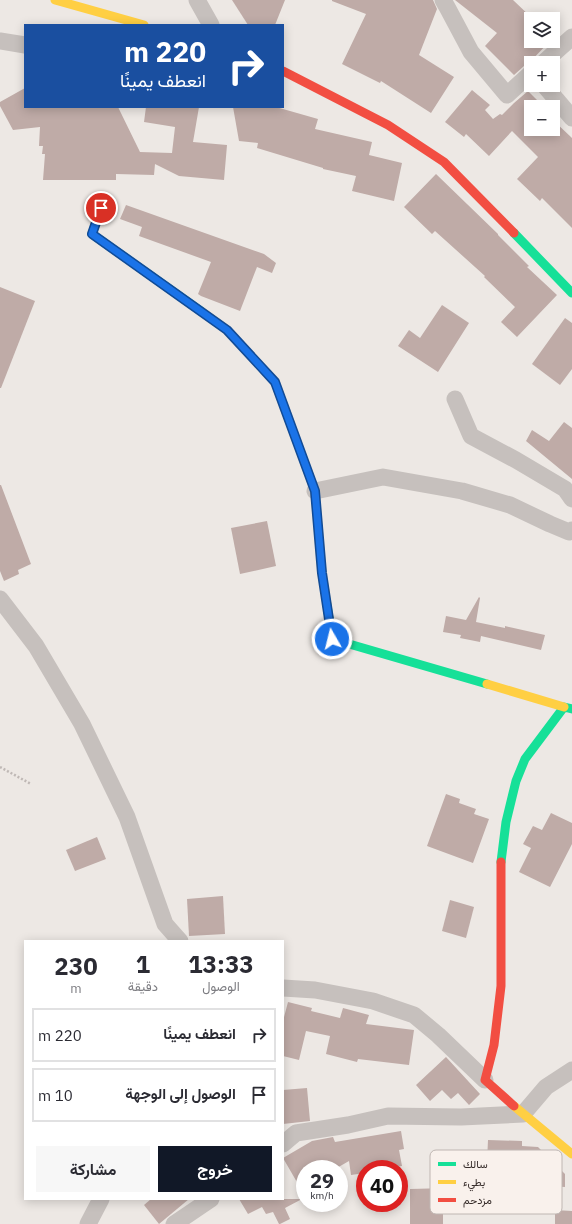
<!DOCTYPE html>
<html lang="ar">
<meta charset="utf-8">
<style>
body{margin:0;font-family:"IBM Plex Sans",Vazirmatn,sans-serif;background:#f7f7f7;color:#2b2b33;direction:rtl;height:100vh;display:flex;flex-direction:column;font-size:15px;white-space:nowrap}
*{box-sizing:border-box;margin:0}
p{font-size:13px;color:#7c7c81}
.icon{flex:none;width:22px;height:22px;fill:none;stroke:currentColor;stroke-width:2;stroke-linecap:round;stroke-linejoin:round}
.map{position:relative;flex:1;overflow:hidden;direction:ltr}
.details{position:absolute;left:24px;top:940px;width:260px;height:260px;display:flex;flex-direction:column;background:#fff;border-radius:0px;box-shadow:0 2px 10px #0003;direction:rtl}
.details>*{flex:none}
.hud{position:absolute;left:24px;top:24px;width:260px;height:84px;border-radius:0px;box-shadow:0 2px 10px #0003;direction:rtl;background:#1a4fa0;color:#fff;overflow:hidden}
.buttons{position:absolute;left:524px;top:12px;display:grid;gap:8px}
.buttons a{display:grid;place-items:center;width:36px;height:36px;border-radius:0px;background:#fff;box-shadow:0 2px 10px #0003;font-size:20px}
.speed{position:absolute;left:296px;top:1160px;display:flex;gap:8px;font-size:20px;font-weight:700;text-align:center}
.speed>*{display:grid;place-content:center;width:52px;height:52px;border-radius:50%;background:#fff;box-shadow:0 2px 10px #0003;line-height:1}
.speed small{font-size:10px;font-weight:400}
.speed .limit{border:6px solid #d22;background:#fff;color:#111}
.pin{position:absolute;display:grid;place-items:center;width:34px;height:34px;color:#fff;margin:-17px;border:2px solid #fff;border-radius:50%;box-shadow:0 1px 4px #0007}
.me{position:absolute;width:44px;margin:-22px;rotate:352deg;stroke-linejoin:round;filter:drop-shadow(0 0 3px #0008)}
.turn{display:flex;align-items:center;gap:14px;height:84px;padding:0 12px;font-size:18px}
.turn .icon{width:52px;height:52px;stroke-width:2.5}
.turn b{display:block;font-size:28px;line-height:34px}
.eta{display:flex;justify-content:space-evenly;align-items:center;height:68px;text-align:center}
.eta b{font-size:24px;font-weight:700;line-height:28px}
.button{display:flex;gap:8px;margin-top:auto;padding:8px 12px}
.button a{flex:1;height:46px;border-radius:0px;background:#111827;color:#fff;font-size:16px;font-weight:700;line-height:46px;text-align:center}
.button a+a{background:#f7f7f7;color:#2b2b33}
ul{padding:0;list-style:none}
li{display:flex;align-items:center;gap:12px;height:54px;margin:0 8px 6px;padding:0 4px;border:2px solid #e1e1e2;border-radius:0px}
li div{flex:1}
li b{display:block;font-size:15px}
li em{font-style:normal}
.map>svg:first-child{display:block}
.building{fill:#bfaba7}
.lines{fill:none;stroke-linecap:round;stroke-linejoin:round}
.path{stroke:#bfb8b5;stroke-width:2.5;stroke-dasharray:2 2;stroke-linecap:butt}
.street{stroke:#c6c0bd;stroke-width:17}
.fast{stroke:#16e098;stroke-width:9}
.slow{stroke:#ffcf43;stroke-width:9}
.jam{stroke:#f24e42;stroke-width:9}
.route-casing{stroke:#114b97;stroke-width:10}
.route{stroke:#1a73e8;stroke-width:7}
.key{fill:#f9f1ec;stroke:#bfb6b2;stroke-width:1}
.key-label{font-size:11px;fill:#372d2b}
</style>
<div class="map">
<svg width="572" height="1224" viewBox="0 0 572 1224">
<rect width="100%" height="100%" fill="#ede8e4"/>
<g class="building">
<path d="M 232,0 L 285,0 L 275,25 L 248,25 Z"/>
<path d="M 332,0 L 433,0 L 437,9 L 419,55 L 454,77 L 431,113 L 381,81 L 380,83 L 342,64 L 366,14 L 332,1 Z"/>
<path d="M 455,0 L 513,0 L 533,19 L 531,19 L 531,41 L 550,41 L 529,63 L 524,66 L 514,75 L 485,46 L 497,33 Z"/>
<path d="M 25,88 L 25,107 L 118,107 L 140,152 L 172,153 L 175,127 L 144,122 L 146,107 L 199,107 L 193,142 L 227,145 L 224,180 L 179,176 L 155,164 L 154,175 L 116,174 L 116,180 L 43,180 L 45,154 L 42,154 L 43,146 L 39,146 L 40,127 L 13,130 L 0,106 L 0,102 Z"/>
<path d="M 472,90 L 490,105 L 485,110 L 493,119 L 500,114 L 502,115 L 514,103 L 528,91 L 544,107 L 531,107 L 531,129 L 553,129 L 553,120 L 572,138 L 572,228 L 542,198 L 540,201 L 517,179 L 538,157 L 512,131 L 489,156 L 466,134 L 464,137 L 445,122 Z"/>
<path d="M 233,107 L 276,107 L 318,119 L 315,129 L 372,142 L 369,155 L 402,163 L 394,201 L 352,191 L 356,176 L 323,169 L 323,168 L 257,148 L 258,143 L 239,141 Z"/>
<path d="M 436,174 L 498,234 L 498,235 L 529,266 L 527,267 L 557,295 L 517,337 L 501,322 L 515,307 L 484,277 L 485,276 L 435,231 L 432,234 L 404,207 Z"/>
<path d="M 126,205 L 264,254 L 276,263 L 272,273 L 257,267 L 240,311 L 201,296 L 198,294 L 211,262 L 139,236 L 142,227 L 120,219 Z"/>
<path d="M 0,287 L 35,301 L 1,388 L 0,388 Z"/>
<path d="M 442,305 L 469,323 L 438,372 L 398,346 L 409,330 L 420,338 Z"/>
<path d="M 565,318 L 572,323 L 572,369 L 560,385 L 532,364 Z"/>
<path d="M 564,422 L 572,428 L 572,479 L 526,441 L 532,430 L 549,441 Z"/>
<path d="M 0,485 L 1,485 L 31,564 L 18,570 L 19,574 L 4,581 L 0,571 Z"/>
<path d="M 267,521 L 276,566 L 240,574 L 231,528 Z"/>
<path d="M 479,597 L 480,598 L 476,622 L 505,628 L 505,626 L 545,635 L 541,650 L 481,636 L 480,642 L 460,638 L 461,635 L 443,632 L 446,616 L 466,620 Z"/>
<path d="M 446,794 L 460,799 L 459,803 L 476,809 L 474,814 L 489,819 L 473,863 L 427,846 Z"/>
<path d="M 551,813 L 572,823 L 572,844 L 550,887 L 519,872 L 531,848 L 523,844 L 533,826 L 542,830 Z"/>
<path d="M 97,837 L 106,859 L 75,871 L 66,850 Z"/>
<path d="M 223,896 L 225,934 L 189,936 L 187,899 Z"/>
<path d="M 450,900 L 474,907 L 466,938 L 442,931 Z"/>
<path d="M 288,1002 L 312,1008 L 311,1011 L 340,1018 L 343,1008 L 369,1015 L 366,1024 L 414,1030 L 409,1065 L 358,1059 L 357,1062 L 326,1054 L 330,1036 L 306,1031 L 299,1060 L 283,1056 L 283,1021 Z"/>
<path d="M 446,1057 L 480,1094 L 469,1105 L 458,1093 L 451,1099 L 442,1090 L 430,1101 L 416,1085 Z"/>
<path d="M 307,1088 L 310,1121 L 283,1124 L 283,1090 Z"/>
<path d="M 401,1131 L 404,1149 L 399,1150 L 402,1166 L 386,1169 L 365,1169 L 365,1173 L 351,1175 L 349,1161 L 335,1169 L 305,1169 L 305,1196 L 283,1158 L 312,1141 L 333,1137 L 335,1142 Z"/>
<path d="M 488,1140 L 522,1141 L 522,1146 L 538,1147 L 565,1174 L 565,1187 L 486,1183 Z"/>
<path d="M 448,1188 L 448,1208 L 443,1208 L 443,1224 L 410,1224 L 410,1189 Z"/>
<path d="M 151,1199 L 189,1199 L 159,1224 L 144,1205 Z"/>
<path d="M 239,1199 L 302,1199 L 285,1208 L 290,1219 L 280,1224 L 279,1224 L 273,1212 L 266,1214 L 262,1207 L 248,1214 Z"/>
<path d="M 555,1210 L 572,1211 L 572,1224 L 555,1224 Z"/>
</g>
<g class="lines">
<path class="path" d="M 0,767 L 31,784"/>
<g class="street">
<path d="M 197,0 L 211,25"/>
<path d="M 443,0 L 447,7 L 471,52 L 507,95 L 531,73"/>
<path d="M 0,41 L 25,45"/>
<path d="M 543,63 L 572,37"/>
<path d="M 544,85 L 572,118"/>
<path d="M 455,399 L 471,436 L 516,460 L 565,489 L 572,499"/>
<path d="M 315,491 L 383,477 L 462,491 L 510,505 L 550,524 L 569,532 L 572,530"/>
<path d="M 0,599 L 36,646 L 82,724 L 127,817 L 165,924 L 180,941"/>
<path d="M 283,988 L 315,990 L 373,1001 L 414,1015 L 438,1035 L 485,1080"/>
<path d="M 283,1144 L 296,1133 L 348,1125 L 388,1116 L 461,1117 L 523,1114 L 546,1087 L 572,1070"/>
<path d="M 88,1224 L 101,1199"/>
<path d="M 174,1224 L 211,1199"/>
</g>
<g class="fast">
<path d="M 101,208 L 92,234 L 202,312"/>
<path d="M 514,233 L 572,293"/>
<path d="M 327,605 L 332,639 L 487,684"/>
<path d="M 501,862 L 506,822 L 516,781 L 525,759 L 564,707 L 572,709"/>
</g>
<g class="slow">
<path d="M 55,0 L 144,25"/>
<path d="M 202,312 L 227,330 L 275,382 L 315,491 L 322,573 L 327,605"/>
<path d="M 487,684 L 564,707"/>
<path d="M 514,1106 L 572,1154"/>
</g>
<g class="jam">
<path d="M 283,71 L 388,125 L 444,162 L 514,233"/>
<path d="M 501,862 L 501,986 L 494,1045 L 485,1080 L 514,1106"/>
</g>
</g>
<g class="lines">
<defs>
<path id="route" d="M 101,208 L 92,234 L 227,330 L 275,382 L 315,491 L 322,573 L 332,639"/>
</defs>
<use href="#route" class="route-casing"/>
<use href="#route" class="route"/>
</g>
<rect x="430" y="1150" width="132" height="64" rx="6" class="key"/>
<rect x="438" y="1162" width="18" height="4" fill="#16e098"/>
<rect x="438" y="1180" width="18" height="4" fill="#ffcf43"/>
<rect x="438" y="1198" width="18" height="4" fill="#f24e42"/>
<g class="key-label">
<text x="463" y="1168">سالك</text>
<text x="463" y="1186">بطيء</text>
<text x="463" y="1204">مزدحم</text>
</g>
</svg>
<div class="buttons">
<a><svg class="icon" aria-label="layers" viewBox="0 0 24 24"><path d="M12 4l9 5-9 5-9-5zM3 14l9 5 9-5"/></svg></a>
<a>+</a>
<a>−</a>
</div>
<div class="speed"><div>29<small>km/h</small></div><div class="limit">40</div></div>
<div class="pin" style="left:101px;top:208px;background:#d93025"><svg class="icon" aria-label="arrive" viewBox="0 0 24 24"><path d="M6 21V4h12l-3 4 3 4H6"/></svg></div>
<svg class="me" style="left:332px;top:639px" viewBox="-20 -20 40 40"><circle r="17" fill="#1a73e8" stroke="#fff" stroke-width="3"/><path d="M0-11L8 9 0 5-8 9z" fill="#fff"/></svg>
<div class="hud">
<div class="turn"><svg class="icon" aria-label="right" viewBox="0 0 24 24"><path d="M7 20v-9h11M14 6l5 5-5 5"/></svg><div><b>220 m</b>انعطف يمينًا</div></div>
</div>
<section class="details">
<div class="eta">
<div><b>13:33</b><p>الوصول</p></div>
<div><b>1</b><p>دقيقة</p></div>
<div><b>230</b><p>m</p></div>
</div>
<ul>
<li><svg class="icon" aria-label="right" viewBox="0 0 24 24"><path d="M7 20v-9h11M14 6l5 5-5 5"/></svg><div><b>انعطف يمينًا</b></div><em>220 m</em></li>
<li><svg class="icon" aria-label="arrive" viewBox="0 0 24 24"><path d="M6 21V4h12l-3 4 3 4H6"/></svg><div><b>الوصول إلى الوجهة</b></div><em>10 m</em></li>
</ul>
<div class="button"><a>خروج</a><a>مشاركة</a></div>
</section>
</div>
